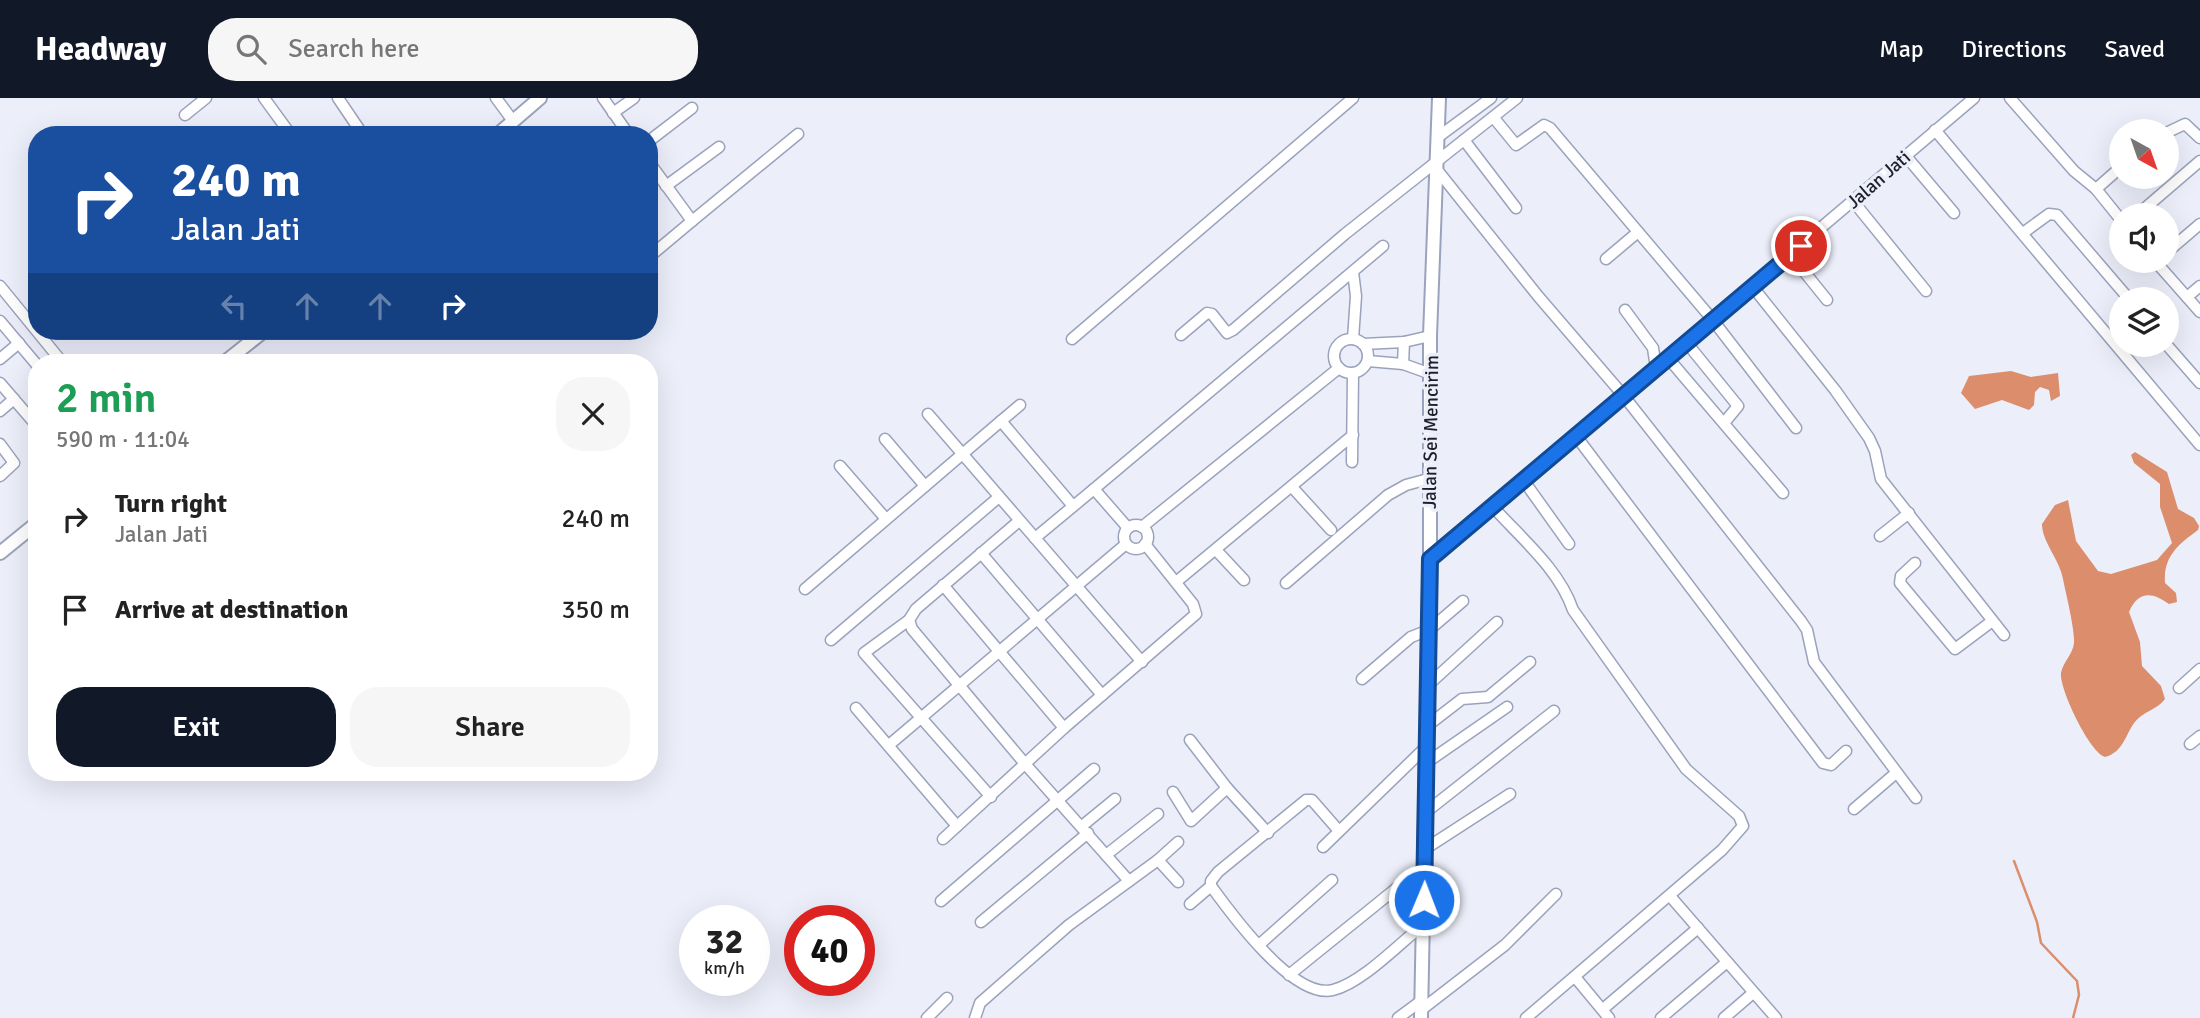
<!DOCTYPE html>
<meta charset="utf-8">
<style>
body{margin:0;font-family:Signika,sans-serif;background:#f6f6f6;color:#222;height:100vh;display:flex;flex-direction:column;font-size:26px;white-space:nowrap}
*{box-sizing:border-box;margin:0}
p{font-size:23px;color:#767676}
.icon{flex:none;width:38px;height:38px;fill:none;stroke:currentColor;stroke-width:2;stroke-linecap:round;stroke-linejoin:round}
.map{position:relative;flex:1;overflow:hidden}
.sheet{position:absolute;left:28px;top:256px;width:630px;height:427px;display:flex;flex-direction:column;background:#fff;border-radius:28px;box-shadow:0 7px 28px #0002}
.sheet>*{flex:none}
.guide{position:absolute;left:28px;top:28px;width:630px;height:214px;border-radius:28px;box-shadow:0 7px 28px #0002;background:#1a4fa0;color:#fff;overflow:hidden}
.needle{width:46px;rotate:140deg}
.controls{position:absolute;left:2109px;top:21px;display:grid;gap:14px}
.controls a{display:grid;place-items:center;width:70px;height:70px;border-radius:50%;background:#fff;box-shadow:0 7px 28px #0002;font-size:35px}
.speed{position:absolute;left:679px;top:807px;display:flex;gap:14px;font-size:35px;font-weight:700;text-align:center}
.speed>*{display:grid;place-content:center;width:91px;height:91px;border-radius:50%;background:#fff;box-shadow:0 7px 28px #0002;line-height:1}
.speed small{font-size:18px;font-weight:400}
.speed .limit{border:10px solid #d22;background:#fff;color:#111}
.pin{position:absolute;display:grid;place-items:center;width:60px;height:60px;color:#fff;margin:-30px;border:4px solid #fff;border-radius:50%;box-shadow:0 2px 7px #0007}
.me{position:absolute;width:77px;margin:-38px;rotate:1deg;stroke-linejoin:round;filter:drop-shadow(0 0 5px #0008)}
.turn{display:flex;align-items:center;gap:24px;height:147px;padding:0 28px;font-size:32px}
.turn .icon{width:91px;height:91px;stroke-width:2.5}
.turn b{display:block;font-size:49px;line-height:60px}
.lanes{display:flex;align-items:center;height:66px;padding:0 28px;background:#0003;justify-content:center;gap:35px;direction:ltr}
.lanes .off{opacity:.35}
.round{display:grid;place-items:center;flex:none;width:74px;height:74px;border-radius:28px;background:#f6f6f6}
.head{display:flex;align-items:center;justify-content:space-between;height:119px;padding:0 28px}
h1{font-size:42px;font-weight:600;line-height:52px;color:#1e9e55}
.primary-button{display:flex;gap:14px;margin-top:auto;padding:14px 28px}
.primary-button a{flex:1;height:80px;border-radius:28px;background:#111827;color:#fff;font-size:28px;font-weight:600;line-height:80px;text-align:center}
.primary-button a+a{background:#f6f6f6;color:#222}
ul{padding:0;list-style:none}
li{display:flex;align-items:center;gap:21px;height:91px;padding:0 28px}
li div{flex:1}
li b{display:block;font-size:26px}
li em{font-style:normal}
header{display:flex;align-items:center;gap:42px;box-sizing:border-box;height:98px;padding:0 35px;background:#111827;color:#fff}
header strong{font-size:33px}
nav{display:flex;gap:38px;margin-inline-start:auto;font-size:24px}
.search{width:490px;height:63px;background:#f6f6f6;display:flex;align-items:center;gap:18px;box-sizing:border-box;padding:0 24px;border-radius:28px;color:#767676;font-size:26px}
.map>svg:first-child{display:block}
.water{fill:#db8d6c}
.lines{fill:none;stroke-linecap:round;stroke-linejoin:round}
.stream{stroke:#db8d6c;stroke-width:2.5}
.minor-casing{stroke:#9ba2bc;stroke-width:13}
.tertiary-casing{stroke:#9ba2bc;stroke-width:16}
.minor{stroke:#fff;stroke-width:10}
.tertiary{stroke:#fff;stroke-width:12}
.route-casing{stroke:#114b97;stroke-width:18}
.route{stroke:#1a73e8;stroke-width:12}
.labels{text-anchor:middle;stroke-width:7;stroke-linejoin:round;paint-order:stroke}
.street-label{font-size:19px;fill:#1d202a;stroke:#eceffa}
</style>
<header>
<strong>Headway</strong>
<div class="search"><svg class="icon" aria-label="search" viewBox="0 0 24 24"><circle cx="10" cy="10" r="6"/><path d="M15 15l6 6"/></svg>Search here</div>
<nav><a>Map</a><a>Directions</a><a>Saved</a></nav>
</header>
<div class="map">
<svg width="2200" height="920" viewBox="0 0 2200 920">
<rect width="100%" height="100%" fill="#eceffa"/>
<g class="water">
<path d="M 2011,273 L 2031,279 L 2058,275 L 2060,298 L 2051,303 L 2049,292 L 2040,289 L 2035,294 L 2034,307 L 2029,312 L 2002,302 L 1975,311 L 1961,295 L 1969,278 Z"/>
<path d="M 2135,354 L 2167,374 L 2178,411 L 2194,420 L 2199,428 L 2198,432 C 2179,446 2163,458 2165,485 L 2176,495 L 2177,504 L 2169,506 C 2153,494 2138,492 2129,514 L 2140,544 L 2142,568 L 2161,588 L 2165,601 C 2157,612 2143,613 2134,625 C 2125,638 2123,654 2105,659 C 2090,655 2059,591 2061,575 C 2063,564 2073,556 2074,545 C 2075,532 2066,496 2063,481 C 2060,462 2042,444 2042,426 L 2055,407 L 2068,402 L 2076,443 L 2098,473 L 2111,476 L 2157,462 L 2172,445 L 2160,409 L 2160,386 L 2134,365 L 2131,357 Z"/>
</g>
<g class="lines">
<path class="stream" d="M 2014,763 L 2037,824 L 2041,845 L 2077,883 L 2079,897 L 2073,920"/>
<defs>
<g id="minor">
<path d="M 264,0 L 291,37"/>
<path d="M 338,0 L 363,37"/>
<path d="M 496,0 L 513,23"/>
<path d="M 603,0 L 629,37"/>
<path d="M 2010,0 L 2074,73 L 2096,91 L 2121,69"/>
<path d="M 613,15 L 634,0"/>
<path d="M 185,17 L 206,0"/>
<path d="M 1494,20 L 1516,47 L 1544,27 L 1550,30 L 1712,221 L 1796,330"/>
<path d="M 1935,32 L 2200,347"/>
<path d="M 2166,35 L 2185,26 L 2200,40"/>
<path d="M 1438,39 L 1491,0"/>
<path d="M 1464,42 L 1516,110"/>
<path d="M 649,43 L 692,10"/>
<path d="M 1905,57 L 1954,115"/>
<path d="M 649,64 L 692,123 L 798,36"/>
<path d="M 1438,73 L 1538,198 L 1623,297 L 1801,523 L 1807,532 L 1814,564 L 1916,700"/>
<path d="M 666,88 L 719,49"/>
<path d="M 2096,91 L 2121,122"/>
<path d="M 1853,103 L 1926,193"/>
<path d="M 2137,117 L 2200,63"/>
<path d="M 2023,135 L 2049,116 L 2057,117 L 2129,201"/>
<path d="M 2166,155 L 2200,126"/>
<path d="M 1790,156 L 1827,202"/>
<path d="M 649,159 L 692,123"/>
<path d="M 1606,161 L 1638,134"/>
<path d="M 2155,163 L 2200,214"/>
<path d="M 0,188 L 62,264"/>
<path d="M 1752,188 L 1835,292 L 1869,340 L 1875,353 L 1881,381 L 2004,537"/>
<path d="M 2187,199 L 2200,188"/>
<path d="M 1625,212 L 1653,250 L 1656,270"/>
<path d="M 0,223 L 37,267"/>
<path d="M 463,233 L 465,235"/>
<path d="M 1181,237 L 1207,215 L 1212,216 L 1227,235 L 1233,232 L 1345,136 L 1517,0"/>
<path d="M 1072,241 L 1353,0"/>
<path d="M 1353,241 L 1356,198 L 1353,174"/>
<circle cx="1351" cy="258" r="17"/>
<path d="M 1686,244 L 1738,308 L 1724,325"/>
<path d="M 1363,246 L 1404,244 L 1430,238"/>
<path d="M 2166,246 L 2200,285"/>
<path d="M 1668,260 L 1783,395"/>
<path d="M 0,261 L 19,245"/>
<path d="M 1368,263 L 1403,266 L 1431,276"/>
<path d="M 1403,266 L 1404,244"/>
<path d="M 0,285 L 37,328"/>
<path d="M 0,313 L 14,301"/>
<path d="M 928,316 L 1142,564"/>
<path d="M 1001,323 L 1020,307"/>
<path d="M 1576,338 L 1823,665 L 1831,667 L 1846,653"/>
<path d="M 885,341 L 925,388"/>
<path d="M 0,346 L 14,365 L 0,378"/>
<path d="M 1352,364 L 1353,275"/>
<path d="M 840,368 L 886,421"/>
<path d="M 1524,383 L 1569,446"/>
<path d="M 1292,389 L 1331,432"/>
<path d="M 1493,409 C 1521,440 1559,471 1573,512 L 1686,671 L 1739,718 L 1743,728 L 1722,752 L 1526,920"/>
<circle cx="1136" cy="439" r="12"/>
<path d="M 1142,429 L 1339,270"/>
<path d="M 1128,430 L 1094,391 L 1383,148"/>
<path d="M 1880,438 L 1909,415"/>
<path d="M 1035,440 L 1094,391"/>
<path d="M 1216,452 L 1244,482"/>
<path d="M 981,455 L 1102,597"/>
<path d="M 1430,461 L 1974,0"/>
<path d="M 1915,465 L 1901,478 L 1900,485 L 1955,551 L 1991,524"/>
<path d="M 1176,484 L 1353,337"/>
<path d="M 1286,485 L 1388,397 L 1406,387 L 1428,381"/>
<path d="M 943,487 L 1064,630"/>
<path d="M 805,491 L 1001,323 L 1073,408"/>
<path d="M 909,522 L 912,531 L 1026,667 L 1129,783"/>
<path d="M 831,542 L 999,399"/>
<path d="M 1362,581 L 1411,539 L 1429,532 L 1463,503"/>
<path d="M 1427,588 L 1497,524"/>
<path d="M 2179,590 L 2200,571"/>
<path d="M 856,610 L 957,728"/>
<path d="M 1427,628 L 1462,601 L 1488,599 L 1530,564"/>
<path d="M 1190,642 L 1227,690 L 1268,735"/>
<path d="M 2190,646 L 2200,638"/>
<path d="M 889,647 L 1126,446"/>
<path d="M 1426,665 L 1507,609"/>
<path d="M 1173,694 L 1191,723 L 1227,690"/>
<path d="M 991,699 L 864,555 L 909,522 L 916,511 L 1019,423"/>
<path d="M 1854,711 L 1896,675"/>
<path d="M 1426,714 L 1554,613"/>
<path d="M 1082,728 L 1115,701"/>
<path d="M 943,741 L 1064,630 L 1196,516 L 1193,506 L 1145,446"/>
<path d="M 1323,749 L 1426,649"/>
<path d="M 1425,751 L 1510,696"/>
<path d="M 1106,757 L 1158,716"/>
<path d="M 1158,762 L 1178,784"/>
<path d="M 1211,788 C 1232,817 1294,902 1333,892 C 1362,885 1400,845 1424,826"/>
<path d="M 1670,798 L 1776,920"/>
<path d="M 941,803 L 1094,671"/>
<path d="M 1190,806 L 1211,788 L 1211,783 L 1218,774 L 1306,702 L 1312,702 L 1339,733"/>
<path d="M 981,824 L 1088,735"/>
<path d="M 1260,846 L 1332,782"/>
<path d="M 1289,877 L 1398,789 L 1425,777"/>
<path d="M 1575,879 L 1609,920"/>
<path d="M 1603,911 L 1698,830"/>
<path d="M 1421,912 L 1505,847 L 1556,796"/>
<path d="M 927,920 L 947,900"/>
<path d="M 975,920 L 980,905 L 1069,827 L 1158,762 L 1178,744"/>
<path d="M 1398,920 L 1421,903"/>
<path d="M 1661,920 L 1727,864"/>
<path d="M 1724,920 L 1753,895"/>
</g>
<g id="tertiary">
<path d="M 497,37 L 540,0"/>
<path d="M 225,264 L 264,233"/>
<path d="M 0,455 L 37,425"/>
<path d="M 1421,920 L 1430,461 L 1430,238 L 1439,0"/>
</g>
</defs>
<use href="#minor" class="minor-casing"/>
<use href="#tertiary" class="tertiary-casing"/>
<use href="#minor" class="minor"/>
<use href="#tertiary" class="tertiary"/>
</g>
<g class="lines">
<defs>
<path id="route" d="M 1424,802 L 1430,461 L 1801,148"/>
</defs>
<use href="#route" class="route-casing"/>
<use href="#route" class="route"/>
</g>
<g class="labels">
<g class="street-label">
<text transform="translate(1878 81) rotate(-41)" y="7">Jalan Jati</text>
<text transform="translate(1430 334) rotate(-89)" y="7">Jalan Sei Mencirim</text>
</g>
</g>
</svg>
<div class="controls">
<a><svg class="needle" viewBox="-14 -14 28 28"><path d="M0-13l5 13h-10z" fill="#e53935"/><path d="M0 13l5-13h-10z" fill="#767676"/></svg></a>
<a><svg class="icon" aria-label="sound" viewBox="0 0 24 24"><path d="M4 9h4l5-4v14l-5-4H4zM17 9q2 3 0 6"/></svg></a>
<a><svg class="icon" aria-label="layers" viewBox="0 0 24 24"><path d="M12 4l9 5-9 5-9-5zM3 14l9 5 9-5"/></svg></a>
</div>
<div class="speed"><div>32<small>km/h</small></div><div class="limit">40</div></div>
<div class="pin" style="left:1801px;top:148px;background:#d93025"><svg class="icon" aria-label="arrive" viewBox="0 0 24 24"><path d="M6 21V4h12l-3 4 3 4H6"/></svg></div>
<svg class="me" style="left:1424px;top:802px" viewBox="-20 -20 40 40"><circle r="17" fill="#1a73e8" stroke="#fff" stroke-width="3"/><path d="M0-11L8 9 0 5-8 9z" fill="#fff"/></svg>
<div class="guide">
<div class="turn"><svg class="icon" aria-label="right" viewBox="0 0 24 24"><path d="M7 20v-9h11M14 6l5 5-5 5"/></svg><div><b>240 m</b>Jalan Jati</div></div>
<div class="lanes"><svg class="icon off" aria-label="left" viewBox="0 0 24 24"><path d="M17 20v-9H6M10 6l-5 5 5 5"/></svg><svg class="icon off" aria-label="ahead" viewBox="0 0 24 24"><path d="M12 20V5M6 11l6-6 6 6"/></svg><svg class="icon off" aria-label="ahead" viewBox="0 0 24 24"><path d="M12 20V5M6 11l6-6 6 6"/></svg><svg class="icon" aria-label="right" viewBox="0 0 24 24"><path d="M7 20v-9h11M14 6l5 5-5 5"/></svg></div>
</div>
<section class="sheet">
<div class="head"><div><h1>2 min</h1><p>590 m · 11:04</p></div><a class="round"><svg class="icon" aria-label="close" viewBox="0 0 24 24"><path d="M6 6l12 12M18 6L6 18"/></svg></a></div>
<ul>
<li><svg class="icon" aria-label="right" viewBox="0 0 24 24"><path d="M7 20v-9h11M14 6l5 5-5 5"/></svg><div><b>Turn right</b><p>Jalan Jati</p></div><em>240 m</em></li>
<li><svg class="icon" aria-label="arrive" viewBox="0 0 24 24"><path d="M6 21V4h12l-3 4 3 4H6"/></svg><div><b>Arrive at destination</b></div><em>350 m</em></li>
</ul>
<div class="primary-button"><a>Exit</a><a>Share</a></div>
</section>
</div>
